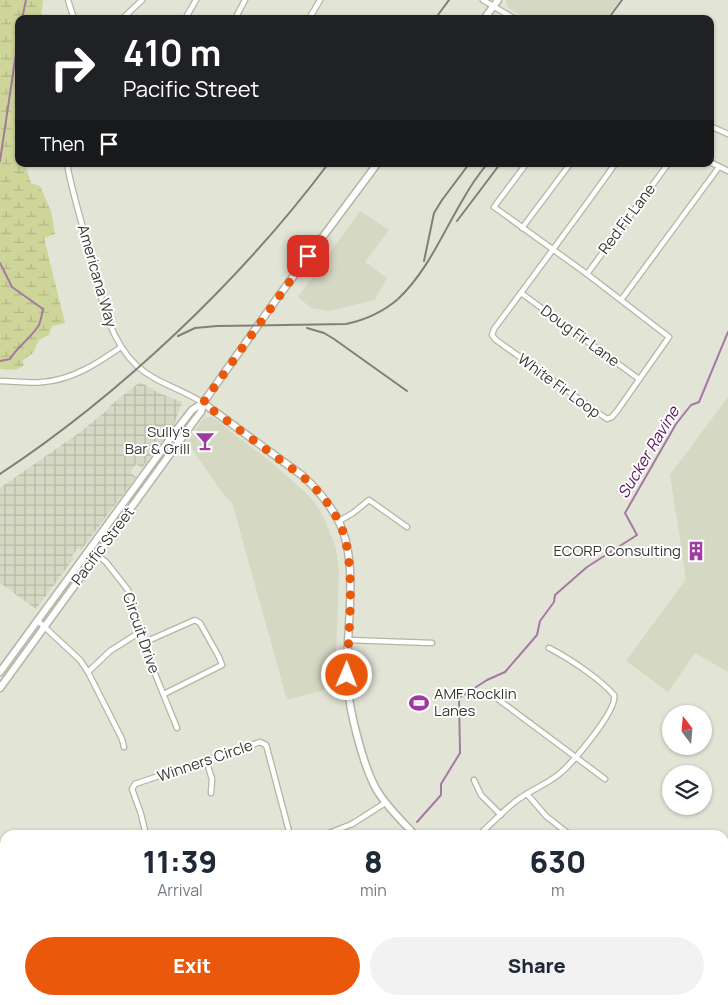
<!DOCTYPE html>
<style>
body{margin:0;font-family:Manrope,sans-serif;background:#f2f2f3;color:#1f2937;height:100vh;display:flex;flex-direction:column;font-size:19px;white-space:nowrap}
*{box-sizing:border-box;margin:0}
p{font-size:16px;color:#747a83}
.icon{flex:none;width:28px;height:28px;fill:none;stroke:currentColor;stroke-width:2;stroke-linecap:round;stroke-linejoin:round}
.map{position:relative;flex:1;overflow:hidden}
.side{position:absolute;left:0px;top:830px;width:729px;height:175px;display:flex;flex-direction:column;background:#fff;border-radius:15px 15px 0 0;box-shadow:0 1px 4px #0004}
.side>*{flex:none}
.guide{position:absolute;left:15px;top:15px;width:699px;height:152px;border-radius:10px;box-shadow:0 1px 4px #0004;background:#202124;color:#fff;overflow:hidden}
.needle{width:32px;rotate:344deg}
.controls{position:absolute;left:662px;top:705px;display:grid;gap:10px}
.controls a{display:grid;place-items:center;width:50px;height:50px;border-radius:50%;background:#fff;box-shadow:0 1px 4px #0004;font-size:25px}
.pin{position:absolute;display:grid;place-items:center;width:42px;height:42px;color:#fff;margin:-21px;border-radius:10px;box-shadow:0 2px 8px #0006}
.me{position:absolute;width:55px;margin:-28px;rotate:1deg;stroke-linejoin:round;filter:drop-shadow(0 0 4px #0008)}
.turn{display:flex;align-items:center;gap:18px;height:105px;padding:0 25px;font-size:22px}
.turn .icon{width:65px;height:65px;stroke-width:2.5}
.turn b{display:block;font-size:35px;line-height:42px}
.then{display:flex;align-items:center;height:48px;padding:0 25px;background:#0003;gap:10px;font-size:19px}
.eta{display:flex;justify-content:space-evenly;align-items:center;height:85px;text-align:center}
.eta b{font-size:30px;font-weight:800;line-height:35px}
.button{display:flex;gap:10px;margin-top:auto;padding:10px 25px}
.button a{flex:1;height:58px;border-radius:30px;background:#ea580c;color:#fff;font-size:20px;font-weight:800;line-height:58px;text-align:center}
.button a+a{background:#f2f2f3;color:#1f2937}
.map>svg:first-child{display:block}
.built{fill:#d5d8c3}
.industrial{fill:url(#industrial-grid)}
.wetland{fill:url(#wetland-marsh)}
.lines{fill:none;stroke-linecap:round;stroke-linejoin:round}
.stream{stroke:#a47aa3;stroke-width:2}
.street-casing{stroke:#b3b5a7;stroke-width:7}
.secondary-casing{stroke:#b3b5a7;stroke-width:9}
.street{stroke:#fff;stroke-width:4.5}
.secondary{stroke:#fff;stroke-width:6}
.rail{stroke:#7f8077;stroke-width:2}
.route{stroke:#ea580c;stroke-width:9;stroke-dasharray:0 16.2}
.labels{text-anchor:middle;stroke-width:4;stroke-linejoin:round;paint-order:stroke}
.street-label{font-size:15px;fill:#373732;stroke:#fff}
.poi-label{font-size:15px;fill:#373732;stroke:#fff;text-anchor:end}
.water-label{font-size:16px;font-style:italic;fill:#5f1660;stroke:#fff}
</style>
<div class="map">
<svg width="728" height="1005" viewBox="0 0 728 1005">
<defs>
<pattern id="industrial-grid" width="8" height="8" patternUnits="userSpaceOnUse" patternTransform="scale(1.25)"><rect width="8" height="8" fill="#d5d8c3"/><path d="M0 4h8M4 0v8" fill="none" stroke="#b7baa8"/></pattern>
<pattern id="wetland-marsh" width="20" height="14" patternUnits="userSpaceOnUse" patternTransform="scale(1.25)"><rect width="20" height="14" fill="#ced599"/><path d="M1 5h8M5 5V1M11 12h8M15 12V8" fill="none" stroke="#b2b784"/></pattern>
</defs>
<rect width="100%" height="100%" fill="#e2e4d6"/>
<g class="built">
<path d="M 506,0 L 620,0 L 605,19 L 528,19 L 508,8 Z"/>
<path d="M 360,211 L 389,230 L 365,262 L 387,278 L 375,300 L 329,311 L 311,308 L 298,297 Z"/>
<path d="M 728,397 L 728,672 L 695,653 L 668,692 L 626,661 L 686,579 L 670,475 Z"/>
<path d="M 212,417 L 272,463 L 305,492 L 315,503 L 324,518 L 336,548 L 339,571 L 335,687 L 287,700 L 232,502 L 226,498 L 187,442 L 204,418 Z"/>
<path d="M 728,918 L 728,1005 L 688,1005 L 690,1000 L 724,1000 L 724,928 Z"/>
</g>
<path class="industrial" d="M 140,382 L 159,393 L 182,402 L 174,425 L 142,468 L 136,464 L 130,472 L 136,477 L 81,550 L 78,548 L 72,556 L 74,558 L 36,609 L 0,583 L 0,488 L 79,433 L 105,412 L 111,405 Z"/>
<path class="wetland" d="M 0,0 L 43,0 L 41,19 L 19,19 L 19,164 L 25,164 L 31,183 L 40,186 L 51,211 L 55,234 L 44,238 L 65,323 L 52,326 L 49,335 L 39,340 L 33,353 L 22,361 L 24,365 C 17,372 8,369 0,369 Z"/>
<g class="lines">
<g class="stream">
<path d="M 22,19 L 26,0"/>
<path d="M 0,161 L 19,33"/>
<path d="M 0,263 L 12,287 L 43,309 C 42,314 41,320 39,325 C 31,338 18,346 10,359 L 0,361"/>
<path d="M 417,822 L 441,795 L 441,784 L 460,753 L 459,698 L 487,680 L 505,672 L 537,635 L 540,621 L 554,602 L 555,595 L 587,567 L 637,535 L 625,513 L 676,424 L 691,405 L 699,402 L 728,332"/>
<path d="M 397,1000 L 398,1005"/>
</g>
<defs>
<g id="street">
<path d="M 68,0 L 74,19"/>
<path d="M 483,0 L 515,19"/>
<path d="M 122,19 L 142,0"/>
<path d="M 185,19 L 196,0"/>
<path d="M 235,19 L 245,0"/>
<path d="M 309,19 L 320,0"/>
<path d="M 710,126 L 728,134"/>
<path d="M 710,162 L 728,171"/>
<path d="M 67,164 C 72,191 80,218 88,245 C 99,286 105,336 137,366 C 156,383 182,389 203,403"/>
<path d="M 526,164 L 494,207 L 587,274 L 669,337 L 617,411 L 612,417 L 607,419 L 496,340 L 492,335 L 494,329 C 535,274 576,219 615,164"/>
<path d="M 522,228 L 570,164"/>
<path d="M 587,274 L 668,164"/>
<path d="M 521,293 L 639,379"/>
<path d="M 621,300 L 719,167"/>
<path d="M 0,381 C 14,381 29,384 43,382 C 72,380 98,363 121,347"/>
<path d="M 339,521 L 353,513 L 369,500 L 407,527"/>
<path d="M 90,549 L 106,562 L 128,590 L 133,602 L 138,625 L 149,659 L 177,728"/>
<path d="M 37,620 L 80,660 L 88,672 L 122,739 L 124,747"/>
<path d="M 348,640 L 432,643"/>
<path d="M 143,643 L 195,620 L 200,623 L 219,657 L 222,665 L 164,694"/>
<path d="M 88,672 L 110,651 L 140,632"/>
<path d="M 499,700 L 605,779"/>
<path d="M 206,760 L 212,779 L 211,793"/>
<path d="M 474,780 L 481,795 L 501,815"/>
<path d="M 527,794 L 546,816 L 570,835"/>
<path d="M 146,835 L 141,814 L 132,789 L 135,784 L 260,742 L 266,745 L 267,748 L 290,835"/>
<path d="M 324,835 L 352,824 L 385,803"/>
<path d="M 479,835 C 491,824 503,811 516,801 C 529,791 545,785 558,775 C 571,765 618,710 614,695 C 600,679 569,658 549,648"/>
<path d="M 0,921 L 5,919"/>
<path d="M 577,1000 L 579,1005"/>
<path d="M 203,1005 L 204,1000"/>
<path d="M 283,1005 L 283,1000"/>
</g>
<g id="secondary">
<path d="M 484,19 L 498,0"/>
<path d="M 203,403 L 303,476 C 317,489 329,503 338,520 C 360,561 346,629 347,675 C 347,703 363,768 378,792 C 388,808 402,821 415,835"/>
<path d="M 0,672 L 178,428 L 192,410 L 203,403"/>
<path d="M 0,688 L 197,417 L 201,412 L 203,403 L 278,297 L 377,164"/>
<path d="M 724,913 L 728,906"/>
<path d="M 724,935 L 728,927"/>
<path d="M 0,941 L 5,960"/>
<path d="M 16,1000 L 17,1005"/>
<path d="M 498,1000 L 499,1005"/>
<path d="M 677,1005 L 680,1000"/>
<path d="M 688,1005 L 691,1000"/>
</g>
</defs>
<use href="#street" class="street-casing"/>
<use href="#secondary" class="secondary-casing"/>
<use href="#street" class="street"/>
<use href="#secondary" class="secondary"/>
<g class="rail">
<path d="M 435,19 L 449,0"/>
<path d="M 608,19 L 622,0"/>
<path d="M 457,221 L 500,164"/>
<path d="M 424,261 L 434,213 L 442,200 L 469,164"/>
<path d="M 307,328 L 324,333 L 334,339 L 407,391"/>
<path d="M 178,336 L 195,328 L 217,326 L 346,324 C 365,320 383,312 398,299 C 428,271 444,230 465,196 C 471,185 479,174 487,164"/>
<path d="M 0,474 C 121,394 241,280 328,164"/>
</g>
</g>
<g class="lines">
<path class="route" d="M 308,256 L 203,403 L 302,476 C 317,489 329,503 338,520 C 358,558 348,632 347,675"/>
</g>
<defs>
<symbol id="bar-bare" viewBox="-9 -9 18 18"><path d="M-6-5H6L.8 .8V4.5H3.5V6h-7V4.5H-.8V.8Z" fill="#9f3ba0" stroke="#fff" stroke-width="2.5" paint-order="stroke"/></symbol>
<symbol id="building-bare" viewBox="-9 -9 18 18"><path d="M-4-6H4V6H1V3H-1V6H-4ZM-2.5-4.3h1.7v1.8h-1.7ZM.8-4.3h1.7v1.8H.8ZM-2.5-1h1.7V.8h-1.7ZM.8-1h1.7V.8H.8Z" fill="#9f3ba0" stroke="#fff" stroke-width="2.5" paint-order="stroke"/></symbol>
<symbol id="stadium-bare" viewBox="-9 -9 18 18"><path d="M0-5a6.5 5 0 1 0 0 10a6.5 5 0 1 0 0-10ZM-3.5-1.8h7v3.6h-7Z" fill="#9f3ba0" stroke="#fff" stroke-width="2.5" paint-order="stroke"/></symbol>
</defs>
<g fill-rule="evenodd">
<use href="#bar-bare" x="191" y="427" width="28" height="28"/>
<use href="#building-bare" x="682" y="537" width="28" height="28"/>
<use href="#stadium-bare" x="405" y="689" width="28" height="28"/>
</g>
<g class="labels">
<g class="street-label">
<text transform="translate(627 219) rotate(-53)" y="5">Red Fir Lane</text>
<text transform="translate(97 276) rotate(74)" y="5">Americana Way</text>
<text transform="translate(580 336) rotate(36)" y="5">Doug Fir Lane</text>
<text transform="translate(559 386) rotate(36)" y="5">White Fir Loop</text>
<text transform="translate(103 546) rotate(-53)" y="5">Pacific Street</text>
<text transform="translate(141 633) rotate(71)" y="5">Circuit Drive</text>
<text transform="translate(205 761) rotate(-19)" y="5">Winners Circle</text>
</g>
<g class="poi-label">
<text x="190" y="437">Sully's<tspan x="190" dy="17">Bar &amp; Grill</tspan></text>
<text x="681" y="556">ECORP Consulting</text>
<text x="434" y="699" text-anchor="start">AMF Rocklin<tspan x="434" dy="17">Lanes</tspan></text>
</g>
<g class="water-label">
<text transform="translate(648 452) rotate(-59)" y="6">Sucker Ravine</text>
</g>
</g>
</svg>
<div class="controls">
<a><svg class="needle" viewBox="-14 -14 28 28"><path d="M0-13l5 13h-10z" fill="#e53935"/><path d="M0 13l5-13h-10z" fill="#747a83"/></svg></a>
<a><svg class="icon" aria-label="layers" viewBox="0 0 24 24"><path d="M12 4l9 5-9 5-9-5zM3 14l9 5 9-5"/></svg></a>
</div>
<div class="pin" style="left:308px;top:256px;background:#d93025"><svg class="icon" aria-label="arrive" viewBox="0 0 24 24"><path d="M6 21V4h12l-3 4 3 4H6"/></svg></div>
<svg class="me" style="left:347px;top:675px" viewBox="-20 -20 40 40"><circle r="17" fill="#ea580c" stroke="#fff" stroke-width="3"/><path d="M0-11L8 9 0 5-8 9z" fill="#fff"/></svg>
<div class="guide">
<div class="turn"><svg class="icon" aria-label="right" viewBox="0 0 24 24"><path d="M7 20v-9h11M14 6l5 5-5 5"/></svg><div><b>410 m</b>Pacific Street</div></div>
<div class="then">Then<svg class="icon" aria-label="arrive" viewBox="0 0 24 24"><path d="M6 21V4h12l-3 4 3 4H6"/></svg></div>
</div>
<section class="side">
<div class="eta">
<div><b>11:39</b><p>Arrival</p></div>
<div><b>8</b><p>min</p></div>
<div><b>630</b><p>m</p></div>
</div>
<div class="button"><a>Exit</a><a>Share</a></div>
</section>
</div>
